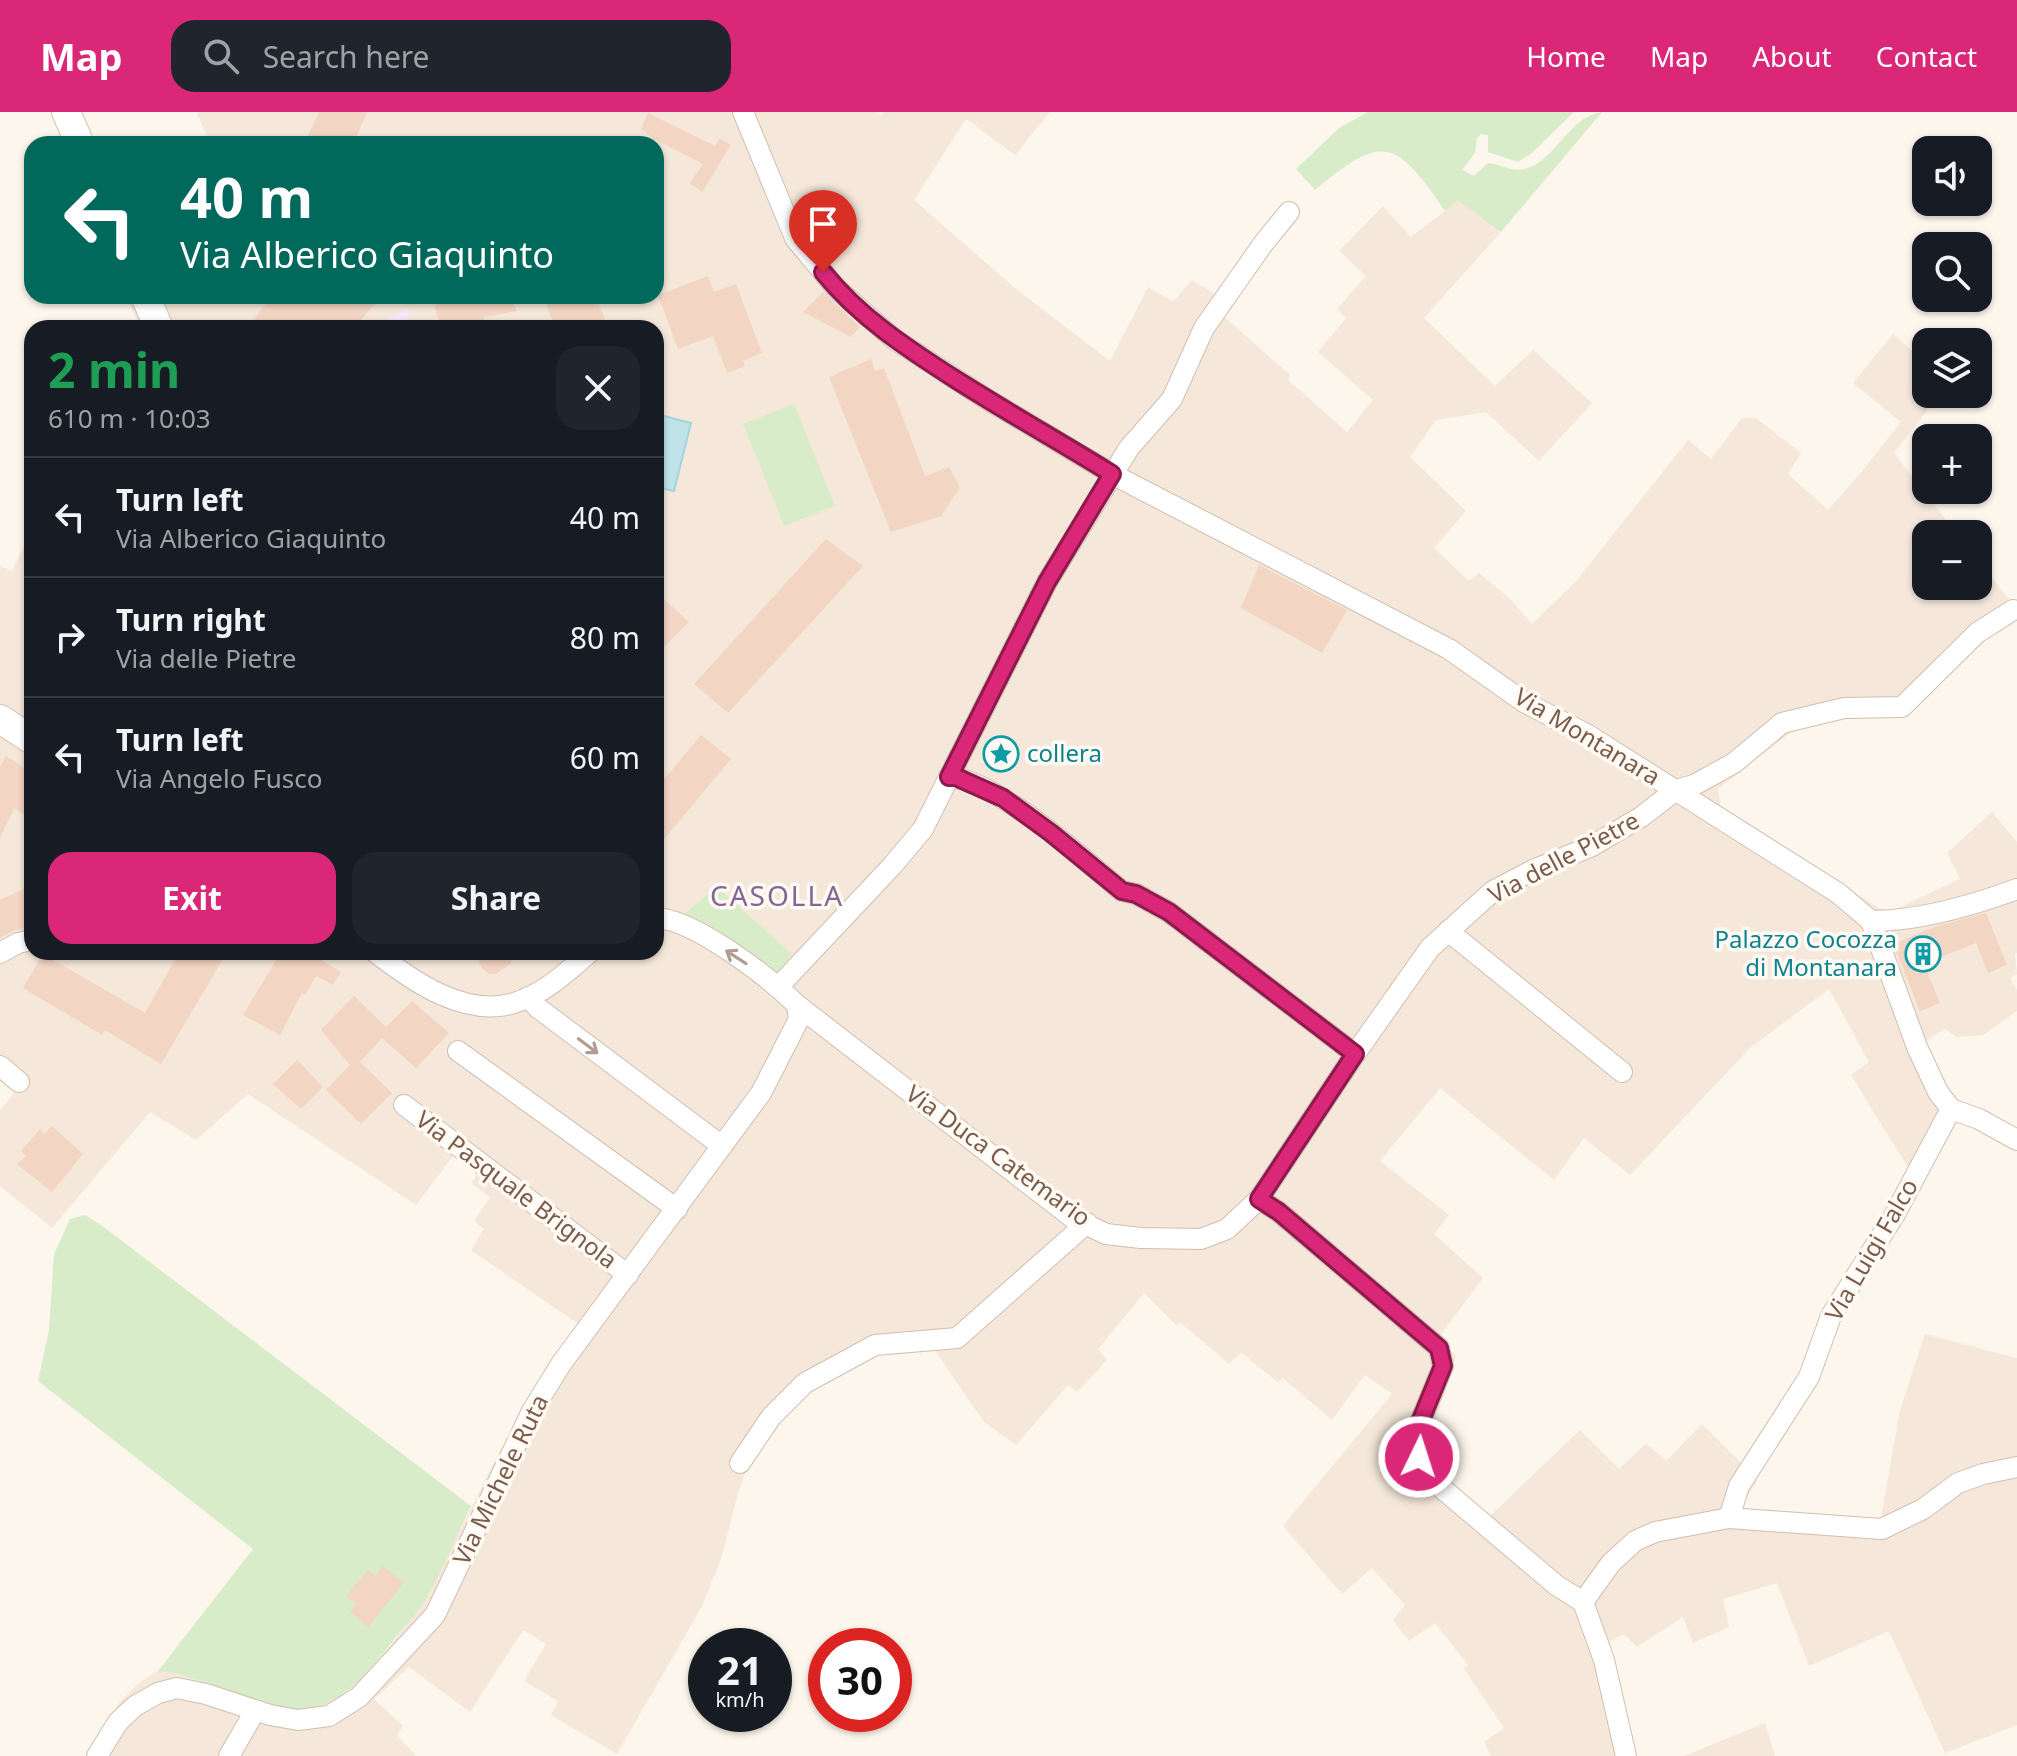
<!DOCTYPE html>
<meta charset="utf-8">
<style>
body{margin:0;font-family:"Noto Sans",sans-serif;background:#20242c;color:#f1f3f6;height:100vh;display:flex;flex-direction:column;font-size:30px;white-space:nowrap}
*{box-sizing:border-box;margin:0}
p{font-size:26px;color:#9ea1a6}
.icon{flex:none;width:44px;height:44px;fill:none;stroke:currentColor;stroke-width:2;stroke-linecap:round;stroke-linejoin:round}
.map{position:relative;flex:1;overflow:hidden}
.drawer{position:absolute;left:24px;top:208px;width:640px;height:640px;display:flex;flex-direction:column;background:#171b24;border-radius:24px;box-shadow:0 2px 6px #0004}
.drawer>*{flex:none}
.hud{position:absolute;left:24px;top:24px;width:640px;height:168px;border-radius:24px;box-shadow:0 2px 6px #0004;background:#00695c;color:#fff;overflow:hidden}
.controls{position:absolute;left:1912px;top:24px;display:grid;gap:16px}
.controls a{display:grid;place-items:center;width:80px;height:80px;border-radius:16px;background:#171b24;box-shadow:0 2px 6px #0004;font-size:40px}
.speed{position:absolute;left:688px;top:1516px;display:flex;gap:16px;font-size:40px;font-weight:700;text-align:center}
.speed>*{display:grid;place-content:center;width:104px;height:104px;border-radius:50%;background:#171b24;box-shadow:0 2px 6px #0004;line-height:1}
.speed small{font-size:20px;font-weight:400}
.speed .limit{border:12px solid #d22;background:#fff;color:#111}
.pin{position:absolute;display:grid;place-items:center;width:68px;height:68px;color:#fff;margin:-82px -34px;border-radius:50% 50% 50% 0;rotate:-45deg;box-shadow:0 0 8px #0007}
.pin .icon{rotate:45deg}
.me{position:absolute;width:88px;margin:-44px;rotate:4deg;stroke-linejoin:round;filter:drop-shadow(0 0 6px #0008)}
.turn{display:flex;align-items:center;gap:28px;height:168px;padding:0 24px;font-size:36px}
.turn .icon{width:104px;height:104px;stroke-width:2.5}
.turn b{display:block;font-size:56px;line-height:68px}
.round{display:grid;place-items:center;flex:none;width:84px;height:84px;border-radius:24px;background:#20242c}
.overview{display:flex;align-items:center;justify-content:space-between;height:136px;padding:0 24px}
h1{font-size:48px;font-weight:700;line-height:60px;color:#1e9e55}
.primary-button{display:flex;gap:16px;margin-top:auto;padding:16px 24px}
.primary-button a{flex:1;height:92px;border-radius:24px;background:#db2777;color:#fff;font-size:32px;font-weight:700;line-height:92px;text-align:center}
.primary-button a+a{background:#20242c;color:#f1f3f6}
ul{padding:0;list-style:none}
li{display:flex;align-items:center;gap:24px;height:120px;padding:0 24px;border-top:2px solid #363941}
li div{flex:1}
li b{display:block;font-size:30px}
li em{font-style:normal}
header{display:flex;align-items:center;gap:48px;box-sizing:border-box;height:112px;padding:0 40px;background:#db2777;color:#fff}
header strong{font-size:38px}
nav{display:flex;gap:44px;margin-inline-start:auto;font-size:28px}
.search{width:560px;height:72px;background:#20242c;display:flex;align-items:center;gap:20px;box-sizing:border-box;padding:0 28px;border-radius:24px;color:#9ea1a6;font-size:30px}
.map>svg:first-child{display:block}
.residential{fill:#f5e8da}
.education{fill:#f3e8fa}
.green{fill:#d8ecc9}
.water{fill:#bfe3e8;stroke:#a5d3da;stroke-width:2}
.building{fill:#f3d5c3}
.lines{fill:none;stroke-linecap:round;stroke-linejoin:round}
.street-casing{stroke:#d1beb0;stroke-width:22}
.secondary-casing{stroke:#d6c0b0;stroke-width:30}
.street{stroke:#fff;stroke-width:20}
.secondary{stroke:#fff;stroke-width:28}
.oneway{stroke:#af9d94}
.route-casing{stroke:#8e194d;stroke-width:20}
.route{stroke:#db2777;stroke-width:14}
.labels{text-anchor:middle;stroke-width:7;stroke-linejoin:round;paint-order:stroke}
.street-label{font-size:24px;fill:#7a5c4d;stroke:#fffaf3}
.culture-label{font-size:24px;fill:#0d838f;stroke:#fffaf3;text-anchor:start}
.quarter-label{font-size:28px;letter-spacing:2px;fill:#846695;stroke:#fffaf3}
</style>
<header>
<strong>Map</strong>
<div class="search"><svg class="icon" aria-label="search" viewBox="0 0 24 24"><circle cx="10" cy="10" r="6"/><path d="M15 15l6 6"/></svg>Search here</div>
<nav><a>Home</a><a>Map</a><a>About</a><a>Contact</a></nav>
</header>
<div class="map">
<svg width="2017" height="1644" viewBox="0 0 2017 1644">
<rect width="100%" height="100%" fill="#fdf6ec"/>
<g class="residential">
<path d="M 200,0 L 876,0 L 881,4 L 884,0 L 1050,0 L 1015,43 L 966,7 L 914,88 L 1016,177 L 1110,249 L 1148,175 L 1173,190 L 1192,168 L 1216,183 L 1220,201 L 1290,263 L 1288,268 L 1347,320 L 1373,288 L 1318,240 L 1346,206 L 1337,197 L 1366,164 L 1339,139 L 1383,94 L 1411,125 L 1458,89 L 1501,120 L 1424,206 L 1495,274 L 1533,238 L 1592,291 L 1539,349 L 1486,300 L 1436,308 L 1410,345 L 1466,399 L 1434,436 L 1469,469 L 1479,461 L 1510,487 L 1532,512 L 1577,468 L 1688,328 L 1711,347 L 1742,306 L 1756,306 L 1801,341 L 1788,362 L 1828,398 L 1860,362 L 1901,310 L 1853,271 L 1893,222 L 1926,251 L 1926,282 L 1940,282 L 1894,341 L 1957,422 L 1926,422 L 1926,474 L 1978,474 L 1978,448 L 2017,498 L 2017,507 L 1971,536 L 1918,593 L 1837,605 L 1791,620 L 1718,677 L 1721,698 L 1887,801 L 1960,767 L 1947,741 L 1992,700 L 2017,730 L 2017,841 L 2015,842 L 2017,862 L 2010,866 L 2017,878 L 2017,899 L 1983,923 L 1957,925 L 1945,917 L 1921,932 L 1942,974 L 1963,995 L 1918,1072 L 1851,963 L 1869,950 L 1829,877 L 1750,936 L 1630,1063 L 1584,1026 L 1554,1068 L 1440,976 L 1380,1049 L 1449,1103 L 1434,1122 L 1483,1166 L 1438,1226 L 1456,1244 L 1432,1320 L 1430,1339 L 1436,1354 L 1489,1405 L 1580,1318 L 1619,1357 L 1646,1331 L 1666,1349 L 1702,1312 L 1754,1364 L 1757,1370 L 1739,1396 L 1880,1411 L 1900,1298 L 1925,1222 L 2017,1246 L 2017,1613 L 1945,1641 L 1889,1519 L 1809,1554 L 1777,1471 L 1723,1487 L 1729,1515 L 1693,1531 L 1683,1505 L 1637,1535 L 1624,1522 L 1608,1530 L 1632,1644 L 1491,1644 L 1484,1630 L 1504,1616 L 1464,1557 L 1468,1553 L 1435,1511 L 1409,1529 L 1393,1508 L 1405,1493 L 1372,1456 L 1342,1482 L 1283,1414 L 1392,1282 L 1365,1263 L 1332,1308 L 1283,1266 L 1278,1270 L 1241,1241 L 1229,1252 L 1180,1210 L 1176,1213 L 1144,1181 L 1098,1237 L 1107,1248 L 1077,1280 L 1068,1273 L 1016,1333 L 984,1310 L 934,1237 L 875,1240 L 799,1284 L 771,1316 L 746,1358 L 737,1385 L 722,1444 L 702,1494 L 617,1642 L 551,1603 L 558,1589 L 524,1569 L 546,1532 L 523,1518 L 470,1600 L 409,1555 L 374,1587 L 403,1614 L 397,1623 L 416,1644 L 87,1644 L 120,1590 L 140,1570 L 158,1559 L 179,1560 L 201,1568 L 316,1596 L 345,1581 L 371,1558 L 425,1489 L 497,1344 L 524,1297 L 580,1213 L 472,1139 L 472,1136 L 484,1117 L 474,1109 L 490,1085 L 471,1072 L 477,1062 L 453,1044 L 416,1093 L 248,982 L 196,1028 L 150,1000 L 52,1116 L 0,1074 L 0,998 L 16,979 L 0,965 L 0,454 L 12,459 L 32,418 L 32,840 L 656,840 L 656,216 L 140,216 L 126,184 L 656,184 L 656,32 L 210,32 L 197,1 Z"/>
<path d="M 1765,1611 L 1775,1644 L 1684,1644 Z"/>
</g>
<path class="education" d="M 410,197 L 404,216 L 377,216 L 393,203 Z"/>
<g class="green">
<path d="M 1368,0 L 1574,0 L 1532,41 L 1518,50 L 1488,40 L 1488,23 L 1481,22 L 1477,26 L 1475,41 L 1462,58 L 1474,64 L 1488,51 C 1501,52 1511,60 1525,57 C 1556,49 1569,4 1602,0 L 1501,120 L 1458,89 L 1445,99 C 1396,28 1384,20 1315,78 L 1296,57 L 1339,16 Z"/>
<path d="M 794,292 L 835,394 L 784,414 L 743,312 Z"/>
<path d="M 717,775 L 792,842 L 776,862 L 684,802 Z"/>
<path d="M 85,1103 L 101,1113 L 471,1394 C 456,1425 443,1458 426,1487 C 418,1501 406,1513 396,1525 C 369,1559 339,1601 291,1598 C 243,1596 205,1561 158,1559 L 253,1437 L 38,1269 L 49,1218 L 54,1142 L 70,1107 Z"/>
</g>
<path class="water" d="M 656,302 L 691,311 L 674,379 L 656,375 Z"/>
<g class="building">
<path d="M 319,0 L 367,0 L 353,32 L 304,32 Z"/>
<path d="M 648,1 L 715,34 L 720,26 L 731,33 L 702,80 L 690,71 L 703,52 L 656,28 L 641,17 Z"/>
<path d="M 708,164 L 714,180 L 736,172 L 762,241 L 743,249 L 745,254 L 727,261 L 713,224 L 678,237 L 658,183 Z"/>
<path d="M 823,180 L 860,215 L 851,225 L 803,200 Z"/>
<path d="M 272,184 L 382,184 L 354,216 L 246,216 Z"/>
<path d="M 446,184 L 510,184 L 517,199 L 483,205 L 490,216 L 441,216 L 435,196 L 438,187 Z"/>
<path d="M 543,184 L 595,184 L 609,216 L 555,216 Z"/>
<path d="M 871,247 L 875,259 L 884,256 L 925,364 L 949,355 L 960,375 L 941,404 L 891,420 L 829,265 Z"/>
<path d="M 826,427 L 863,454 L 728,601 L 694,572 Z"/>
<path d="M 1259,453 L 1347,498 L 1322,541 L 1241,496 Z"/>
<path d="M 656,480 L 689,510 L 656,543 Z"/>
<path d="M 701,623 L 731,647 L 656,737 L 656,677 Z"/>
<path d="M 6,644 L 32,661 L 32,708 L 14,696 L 0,726 L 0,655 Z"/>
<path d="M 32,773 L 32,815 L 15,818 L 0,826 L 0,788 Z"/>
<path d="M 1986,801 L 2007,853 L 1988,861 L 1976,831 L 1924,852 L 1940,891 L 1920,899 L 1893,832 L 1937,814 Z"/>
<path d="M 179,840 L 227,840 L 161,952 L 105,918 L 102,923 L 23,876 L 43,842 L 145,901 Z"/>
<path d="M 281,840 L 308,840 L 341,860 L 333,873 L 316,864 L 305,883 L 302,881 L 280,923 L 243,903 Z"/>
<path d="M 472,840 L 510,840 L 511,851 L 496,862 L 489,862 L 483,857 Z"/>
<path d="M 354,884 L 386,915 L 412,889 L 449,921 L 416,956 L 382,926 L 360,950 L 392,981 L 361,1012 L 326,978 L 350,953 L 321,918 Z"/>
<path d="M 297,948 L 323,975 L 301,997 L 273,972 Z"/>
<path d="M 52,1014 L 83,1042 L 52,1080 L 17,1052 L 26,1044 L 21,1039 L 40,1017 L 44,1022 Z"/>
<path d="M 383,1454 L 404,1471 L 368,1515 L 350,1500 L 356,1492 L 346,1484 L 368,1458 L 375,1464 Z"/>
</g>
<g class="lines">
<defs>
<g id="street">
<path d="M 743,0 L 795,126 L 837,177 L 894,227 L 985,286 L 1112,362 L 1449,537 L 1524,590 L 1588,623 L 1838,781 L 1871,809 L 1917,935 L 1938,980 L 1951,997"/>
<path d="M 949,665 C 997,668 1084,748 1122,779 L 1136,782 L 1169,800 L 1355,942"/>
<path d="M 656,806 C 694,807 770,866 797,893 L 1073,1106 L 1106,1122 L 1141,1126 L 1201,1127 L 1227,1117 L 1259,1087 L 1355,942 L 1430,836 L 1493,779 L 1533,758 L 1592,734 L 1641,705 L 1676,678 L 1694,673 L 1734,651 L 1782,611 L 1844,596 L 1902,595 L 1977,521 L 2013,498"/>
<path d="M 1871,809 C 1920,809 1971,794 2017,777"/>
<path d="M 1448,819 L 1622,960"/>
<path d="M 375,840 C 412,869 465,906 514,891 C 544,882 567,860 590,840"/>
<path d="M 0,841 L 18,831 L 32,828"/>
<path d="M 779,874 L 892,754 L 923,717 L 1047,470 L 1129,336 L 1172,287 L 1204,216 L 1263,132 L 1289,100"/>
<path d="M 528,885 L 538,896 L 722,1034"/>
<path d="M 458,939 L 677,1097"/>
<path d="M 0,954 L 19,970"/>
<path d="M 404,993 L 628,1163"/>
<path d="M 1951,997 L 1979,1007 L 2017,1028"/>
<path d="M 1259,1087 L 1279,1100 L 1439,1236 L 1443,1254 L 1414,1325 L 1419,1345 L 1438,1373 L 1556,1473 L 1583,1490"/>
<path d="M 740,1351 L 771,1305 L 805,1271 L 875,1233 L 957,1226 L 1087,1111"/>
<path d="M 1729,1406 L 1739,1374 L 1809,1265 L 1831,1204 L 1895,1102 L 1951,997"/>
<path d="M 1583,1490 L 1611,1451 L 1635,1429 L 1655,1420 L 1729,1406 L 1882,1417 L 1923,1397 L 1958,1371 L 1983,1362 L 2017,1355"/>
<path d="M 1583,1490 L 1604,1548 L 1626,1644"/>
<path d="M 97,1644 L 118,1610 L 135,1594 L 158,1581 L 177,1576 L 206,1582 L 270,1603 L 298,1608 L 329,1604 L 359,1585 L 435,1503 L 532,1299 L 561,1252 L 761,981 L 799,907 L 797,893"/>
<path d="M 229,1644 L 255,1599"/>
</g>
<g id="secondary">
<path d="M 66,0 L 80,32"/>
<path d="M 145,184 L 159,216"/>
<path d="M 0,607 L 32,628"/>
</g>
</defs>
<use href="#street" class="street-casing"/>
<use href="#secondary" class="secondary-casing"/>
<use href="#street" class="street"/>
<use href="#secondary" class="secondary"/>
</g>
<defs><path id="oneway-shaft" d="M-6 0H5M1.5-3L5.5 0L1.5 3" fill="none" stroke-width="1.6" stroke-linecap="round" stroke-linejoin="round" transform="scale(2)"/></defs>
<g class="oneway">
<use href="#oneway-shaft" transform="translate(736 845) rotate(-147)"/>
<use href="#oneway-shaft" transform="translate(588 934) rotate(37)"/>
</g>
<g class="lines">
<defs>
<path id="route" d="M 823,160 C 859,205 908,237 955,267 C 1007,300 1060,330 1112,362 L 1047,470 L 949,665 L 956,665 L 1003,686 L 1051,721 L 1122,779 L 1136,782 L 1169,800 L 1355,942 L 1259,1087 L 1279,1100 L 1439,1236 L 1443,1254 L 1414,1325 L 1419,1345"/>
</defs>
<use href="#route" class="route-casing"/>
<use href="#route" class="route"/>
</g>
<defs>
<symbol id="sight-ring" viewBox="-11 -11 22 22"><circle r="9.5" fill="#fffaf3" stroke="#0f9aa8" stroke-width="1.5"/><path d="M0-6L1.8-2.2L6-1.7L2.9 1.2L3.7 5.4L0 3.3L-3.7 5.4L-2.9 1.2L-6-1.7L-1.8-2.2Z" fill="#0f9aa8"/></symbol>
<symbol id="building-ring" viewBox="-11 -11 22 22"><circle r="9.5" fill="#fffaf3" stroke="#0f9aa8" stroke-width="1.5"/><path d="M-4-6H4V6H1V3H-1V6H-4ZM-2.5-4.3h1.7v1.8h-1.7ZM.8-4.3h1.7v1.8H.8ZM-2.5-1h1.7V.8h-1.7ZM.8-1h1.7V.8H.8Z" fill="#0f9aa8"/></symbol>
</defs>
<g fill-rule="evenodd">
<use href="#sight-ring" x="981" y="622" width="40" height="40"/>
<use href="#building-ring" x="1903" y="822" width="40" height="40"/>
</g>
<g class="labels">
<g class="street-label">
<text transform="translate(1587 625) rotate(31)" y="8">Via Montanara</text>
<text transform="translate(1564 746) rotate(-28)" y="8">Via delle Pietre</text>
<text transform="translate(998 1044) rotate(36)" y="8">Via Duca Catemario</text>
<text transform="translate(516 1078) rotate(37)" y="8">Via Pasquale Brignola</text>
<text transform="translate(1872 1138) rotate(-60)" y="8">Via Luigi Falco</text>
<text transform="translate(501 1368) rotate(-64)" y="8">Via Michele Ruta</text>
</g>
<g class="culture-label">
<text x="1027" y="650">collera</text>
<text x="1897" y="836" text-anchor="end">Palazzo Cocozza<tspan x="1897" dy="28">di Montanara</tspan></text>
</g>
<g class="quarter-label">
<text x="777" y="794">CASOLLA</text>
</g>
</g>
</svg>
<div class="controls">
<a><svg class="icon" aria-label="sound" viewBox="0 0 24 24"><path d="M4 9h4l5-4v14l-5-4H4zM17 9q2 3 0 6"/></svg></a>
<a><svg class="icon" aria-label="search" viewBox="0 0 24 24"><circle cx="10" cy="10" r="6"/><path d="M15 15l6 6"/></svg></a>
<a><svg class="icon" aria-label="layers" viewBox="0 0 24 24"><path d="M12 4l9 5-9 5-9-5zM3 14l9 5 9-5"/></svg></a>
<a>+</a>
<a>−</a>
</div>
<div class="speed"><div>21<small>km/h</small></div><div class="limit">30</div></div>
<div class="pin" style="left:823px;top:160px;background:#d93025"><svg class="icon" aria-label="arrive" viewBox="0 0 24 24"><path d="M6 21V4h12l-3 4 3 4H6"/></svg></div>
<svg class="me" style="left:1419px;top:1345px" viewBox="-20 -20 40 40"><circle r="17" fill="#db2777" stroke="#fff" stroke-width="3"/><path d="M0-11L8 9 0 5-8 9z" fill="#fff"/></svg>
<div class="hud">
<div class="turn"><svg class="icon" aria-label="left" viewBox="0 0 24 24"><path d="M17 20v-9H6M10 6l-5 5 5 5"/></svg><div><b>40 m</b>Via Alberico Giaquinto</div></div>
</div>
<section class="drawer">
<div class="overview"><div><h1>2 min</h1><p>610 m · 10:03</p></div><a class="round"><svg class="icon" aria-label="close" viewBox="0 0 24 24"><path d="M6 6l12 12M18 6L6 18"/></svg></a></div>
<ul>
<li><svg class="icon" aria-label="left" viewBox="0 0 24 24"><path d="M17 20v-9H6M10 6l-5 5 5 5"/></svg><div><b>Turn left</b><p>Via Alberico Giaquinto</p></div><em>40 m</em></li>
<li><svg class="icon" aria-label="right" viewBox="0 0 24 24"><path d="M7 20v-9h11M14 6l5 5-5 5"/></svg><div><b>Turn right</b><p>Via delle Pietre</p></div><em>80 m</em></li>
<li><svg class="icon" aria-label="left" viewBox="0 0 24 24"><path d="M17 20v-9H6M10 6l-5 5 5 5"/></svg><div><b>Turn left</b><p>Via Angelo Fusco</p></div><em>60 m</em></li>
</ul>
<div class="primary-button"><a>Exit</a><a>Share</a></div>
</section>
</div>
